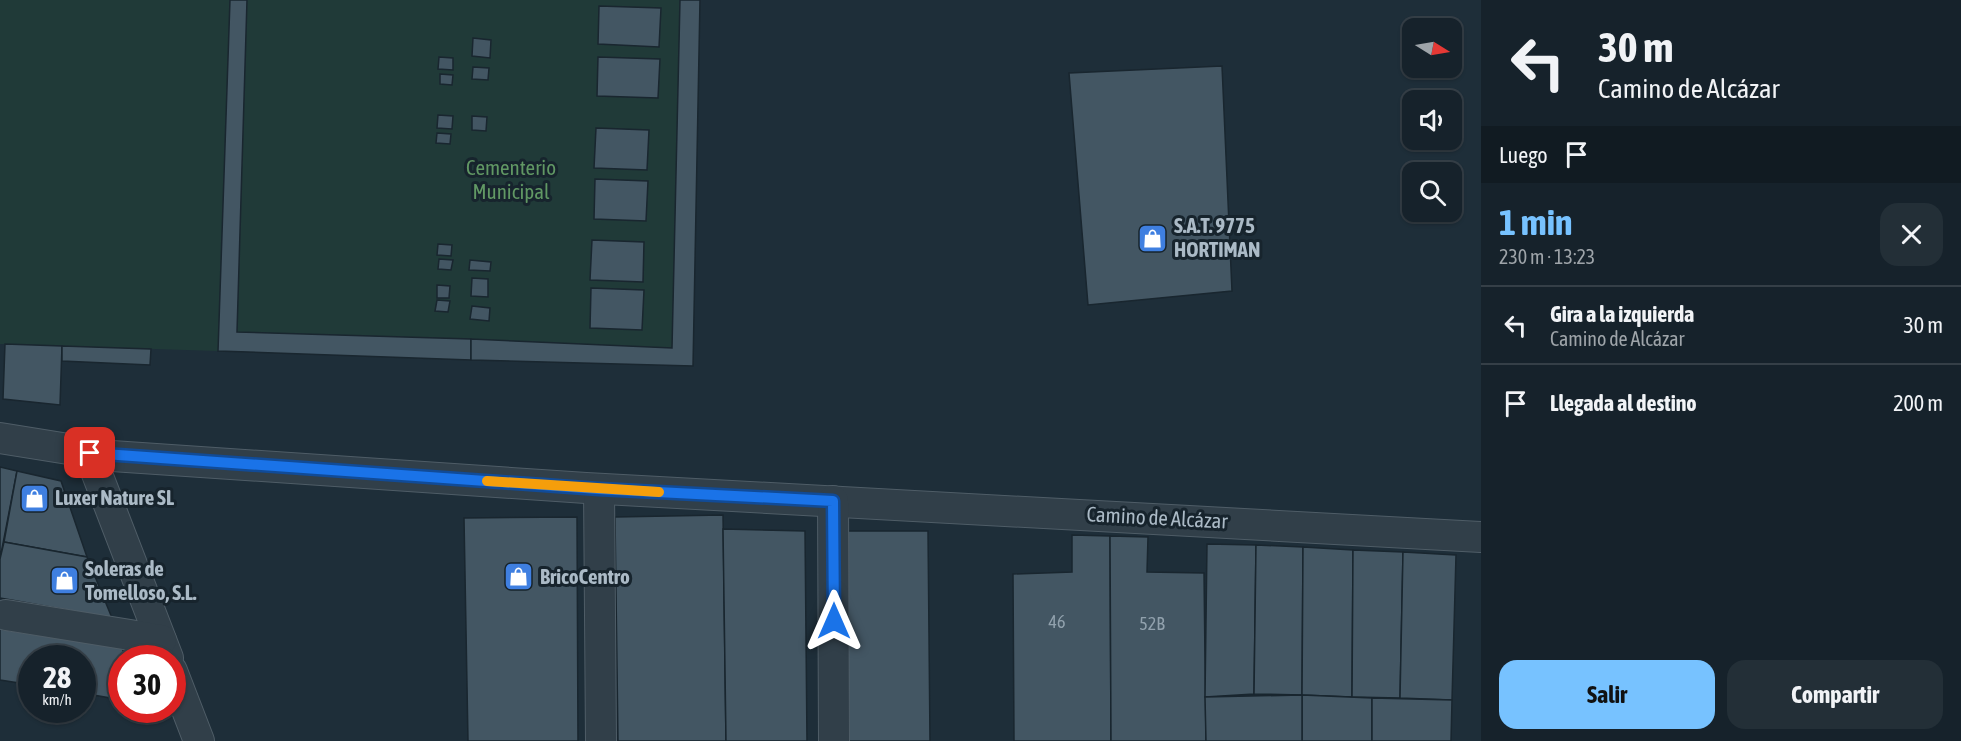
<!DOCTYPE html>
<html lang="es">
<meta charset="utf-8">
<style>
body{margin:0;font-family:"Asap Condensed",sans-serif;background:#232f37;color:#f1f3f6;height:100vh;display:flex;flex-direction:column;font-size:22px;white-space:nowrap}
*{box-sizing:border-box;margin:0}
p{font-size:20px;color:#9ea4a9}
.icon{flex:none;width:33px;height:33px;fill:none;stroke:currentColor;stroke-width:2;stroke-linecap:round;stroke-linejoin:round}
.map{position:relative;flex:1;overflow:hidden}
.details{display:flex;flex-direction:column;background:#16222b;width:480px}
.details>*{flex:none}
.guide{background:#16222b;color:#f1f3f6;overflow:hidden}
.needle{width:39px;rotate:101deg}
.tools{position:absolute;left:1402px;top:18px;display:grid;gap:12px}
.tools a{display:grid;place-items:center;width:60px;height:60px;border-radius:12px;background:#16222b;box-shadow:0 2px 4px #0004,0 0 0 2px #353f47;font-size:30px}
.speed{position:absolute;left:18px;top:645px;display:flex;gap:12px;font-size:30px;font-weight:700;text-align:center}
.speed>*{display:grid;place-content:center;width:78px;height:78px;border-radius:50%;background:#16222b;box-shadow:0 2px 4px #0004,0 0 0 2px #353f47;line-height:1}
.speed small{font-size:15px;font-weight:400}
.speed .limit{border:9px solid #d22;background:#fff;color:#111}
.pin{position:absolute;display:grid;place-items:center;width:51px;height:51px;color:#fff;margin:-26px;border-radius:12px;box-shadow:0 3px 9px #0006}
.me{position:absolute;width:66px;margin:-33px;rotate:0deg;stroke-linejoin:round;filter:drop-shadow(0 0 4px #0008)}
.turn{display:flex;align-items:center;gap:21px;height:126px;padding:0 18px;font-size:27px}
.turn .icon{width:78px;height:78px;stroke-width:2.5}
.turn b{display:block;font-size:42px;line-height:51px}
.then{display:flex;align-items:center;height:57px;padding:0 18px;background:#0003;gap:12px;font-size:22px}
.round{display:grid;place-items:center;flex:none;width:63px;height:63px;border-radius:18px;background:#232f37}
.overview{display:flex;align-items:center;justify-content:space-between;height:102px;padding:0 18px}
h1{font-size:36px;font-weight:700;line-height:45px;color:#77c2ff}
.cta{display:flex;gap:12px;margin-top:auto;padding:12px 18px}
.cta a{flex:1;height:69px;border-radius:18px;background:#77c2ff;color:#111;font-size:24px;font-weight:700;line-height:69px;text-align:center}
.cta a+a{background:#232f37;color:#f1f3f6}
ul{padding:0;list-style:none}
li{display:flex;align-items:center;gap:18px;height:78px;padding:0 18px;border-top:2px solid #353f47}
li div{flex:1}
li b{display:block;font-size:22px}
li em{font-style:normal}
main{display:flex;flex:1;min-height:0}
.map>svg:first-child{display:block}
.green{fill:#203a38}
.building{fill:#435663;stroke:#19262f;stroke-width:1.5}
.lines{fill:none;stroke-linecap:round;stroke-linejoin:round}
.street-casing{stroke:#4f5d67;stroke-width:32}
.street{stroke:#313f49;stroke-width:30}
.route-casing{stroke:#114b97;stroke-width:15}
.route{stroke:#1a73e8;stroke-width:10}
.slow{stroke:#f59e0b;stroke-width:10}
.labels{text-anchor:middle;stroke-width:6;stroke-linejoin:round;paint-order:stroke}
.number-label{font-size:18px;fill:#91a1ad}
.park-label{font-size:21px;fill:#619864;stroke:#17242d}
.poi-label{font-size:21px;font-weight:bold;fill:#abbac6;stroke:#17242d;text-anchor:start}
.street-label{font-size:21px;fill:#abbac6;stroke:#17242d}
</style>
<main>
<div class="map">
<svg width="1481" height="741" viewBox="0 0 1481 741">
<rect width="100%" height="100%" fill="#1e2e39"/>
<path class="green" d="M 0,0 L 700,0 L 693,366 L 0,344 Z"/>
<g class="building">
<path d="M 230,0 L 247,0 L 237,332 L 471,339 L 471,360 L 218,351 Z"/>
<path d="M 680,0 L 700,0 L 693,366 L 471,360 L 471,339 L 672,348 Z"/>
<path d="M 599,6 L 661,8 L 659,47 L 598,44 Z"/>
<path d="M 473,38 L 491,40 L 490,58 L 472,56 Z"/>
<path d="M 439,57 L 453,58 L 453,70 L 438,69 Z"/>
<path d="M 598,57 L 660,59 L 658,98 L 597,96 Z"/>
<path d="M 1222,66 L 1232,291 L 1088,305 L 1069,73 Z"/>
<path d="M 473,67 L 489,68 L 488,80 L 472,79 Z"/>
<path d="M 440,74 L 453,75 L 452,85 L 440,84 Z"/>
<path d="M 438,115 L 453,116 L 452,129 L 437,128 Z"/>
<path d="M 472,116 L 487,117 L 486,131 L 472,130 Z"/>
<path d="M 596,128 L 649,130 L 647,170 L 594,168 Z"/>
<path d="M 437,133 L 451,134 L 450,144 L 436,143 Z"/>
<path d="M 595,179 L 648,181 L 646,221 L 594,219 Z"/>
<path d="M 592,240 L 644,242 L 643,282 L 590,280 Z"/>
<path d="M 438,244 L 452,245 L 451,256 L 437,255 Z"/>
<path d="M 439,259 L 453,260 L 451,270 L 438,269 Z"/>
<path d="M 470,260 L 491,262 L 490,271 L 469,270 Z"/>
<path d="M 472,278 L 488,279 L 488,297 L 471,296 Z"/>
<path d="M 437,285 L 450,286 L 449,298 L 437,298 Z"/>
<path d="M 591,288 L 644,290 L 642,330 L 590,328 Z"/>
<path d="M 437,300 L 450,301 L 448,312 L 435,311 Z"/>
<path d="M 472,306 L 490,308 L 489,321 L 470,319 Z"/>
<path d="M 5,344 L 62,346 L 60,405 L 3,399 Z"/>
<path d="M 62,346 L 151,349 L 150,365 L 62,361 Z"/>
<path d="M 0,467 L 17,471 L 0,559 Z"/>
<path d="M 17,471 L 61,481 L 87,557 L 4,542 Z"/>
<path d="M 723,515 L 726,741 L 618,741 L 615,517 Z"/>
<path d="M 577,517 L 578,741 L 468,741 L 464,518 Z"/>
<path d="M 723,529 L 805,531 L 807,741 L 726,741 Z"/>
<path d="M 846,531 L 928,531 L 930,741 L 849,741 Z"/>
<path d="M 1072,535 L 1110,536 L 1111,741 L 1014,741 L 1013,574 L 1072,572 Z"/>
<path d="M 1110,536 L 1148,537 L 1147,572 L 1204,573 L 1206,741 L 1111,741 Z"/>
<path d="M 4,542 L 87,557 L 112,618 L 0,598 L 0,559 Z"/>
<path d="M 1207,544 L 1256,545 L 1254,694 L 1205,697 Z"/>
<path d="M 1256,545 L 1303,547 L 1302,695 L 1254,694 Z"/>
<path d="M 1303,547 L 1353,550 L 1352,697 L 1302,695 Z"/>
<path d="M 1353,550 L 1403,552 L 1400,698 L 1352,697 Z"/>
<path d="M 1403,552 L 1456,555 L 1452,700 L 1400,698 Z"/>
<path d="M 0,629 L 122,648 L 126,658 L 122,658 L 122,700 L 82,693 L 82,658 L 32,658 L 32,685 L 0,680 Z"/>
<path d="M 1302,695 L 1372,698 L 1372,741 L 1302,741 Z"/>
<path d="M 1302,695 L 1302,741 L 1206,741 L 1205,697 Z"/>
<path d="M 1372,698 L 1452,700 L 1451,741 L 1372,741 Z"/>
</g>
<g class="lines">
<defs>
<g id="street">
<path d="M 0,438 L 112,456 L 586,488 L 1481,537"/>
<path d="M 89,453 L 168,658"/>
<path d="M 599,489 L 601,741"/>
<path d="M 833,501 L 834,741"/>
<path d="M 6,615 L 161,640"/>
<path d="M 172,671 L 199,741"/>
</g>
</defs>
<use href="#street" class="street-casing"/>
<use href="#street" class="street"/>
</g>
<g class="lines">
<defs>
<path id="route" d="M 90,453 L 599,489 L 833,501 L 834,621"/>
</defs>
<use href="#route" class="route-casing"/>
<use href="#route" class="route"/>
<path class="slow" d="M 487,481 L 659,492"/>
</g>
<defs>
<symbol id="shop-square" viewBox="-11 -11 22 22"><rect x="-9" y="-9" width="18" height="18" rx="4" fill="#3f7fe0" stroke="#17242d"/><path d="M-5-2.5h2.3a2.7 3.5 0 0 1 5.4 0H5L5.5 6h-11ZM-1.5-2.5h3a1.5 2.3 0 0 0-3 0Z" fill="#fff"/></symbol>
</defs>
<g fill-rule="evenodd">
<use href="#shop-square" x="1136" y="222" width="33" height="33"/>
<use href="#shop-square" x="18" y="482" width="33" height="33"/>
<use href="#shop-square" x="502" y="560" width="33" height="33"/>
<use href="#shop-square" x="48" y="564" width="33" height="33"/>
</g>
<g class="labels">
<g class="number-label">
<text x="1057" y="628">46</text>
<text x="1152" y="630">52B</text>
</g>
<g class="park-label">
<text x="511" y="175">Cementerio<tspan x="511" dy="24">Municipal</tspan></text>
</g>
<g class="poi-label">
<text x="1174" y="233">S.A.T. 9775<tspan x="1174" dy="24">HORTIMAN</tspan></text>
<text x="55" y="505">Luxer Nature SL</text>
<text x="85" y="576">Soleras de<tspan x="85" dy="24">Tomelloso, S.L.</tspan></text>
<text x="540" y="584">BricoCentro</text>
</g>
<g class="street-label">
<text transform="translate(1157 518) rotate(3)" y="7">Camino de Alcázar</text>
</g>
</g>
</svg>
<div class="tools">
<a><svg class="needle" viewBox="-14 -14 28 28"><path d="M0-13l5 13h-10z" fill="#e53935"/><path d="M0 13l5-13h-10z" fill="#9ea4a9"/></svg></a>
<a><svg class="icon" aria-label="sound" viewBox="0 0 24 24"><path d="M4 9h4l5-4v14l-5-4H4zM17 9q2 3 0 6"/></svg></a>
<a><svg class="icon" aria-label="search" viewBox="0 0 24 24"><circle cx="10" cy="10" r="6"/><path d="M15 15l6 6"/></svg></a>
</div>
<div class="speed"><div>28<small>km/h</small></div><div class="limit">30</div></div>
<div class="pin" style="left:90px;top:453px;background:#d93025"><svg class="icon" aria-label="arrive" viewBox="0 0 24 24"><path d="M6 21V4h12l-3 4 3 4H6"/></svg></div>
<svg class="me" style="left:834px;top:621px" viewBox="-20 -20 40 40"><path d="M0-17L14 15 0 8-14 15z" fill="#1a73e8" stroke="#fff" stroke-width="4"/></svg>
</div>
<section class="details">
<div class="guide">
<div class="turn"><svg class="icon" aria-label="left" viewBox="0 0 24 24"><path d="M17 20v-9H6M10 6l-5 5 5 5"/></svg><div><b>30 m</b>Camino de Alcázar</div></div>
<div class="then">Luego<svg class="icon" aria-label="arrive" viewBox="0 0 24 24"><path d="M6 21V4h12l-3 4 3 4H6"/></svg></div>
</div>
<div class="overview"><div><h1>1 min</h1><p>230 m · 13:23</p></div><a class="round"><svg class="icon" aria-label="close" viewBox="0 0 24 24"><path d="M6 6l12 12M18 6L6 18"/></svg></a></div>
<ul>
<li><svg class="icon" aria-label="left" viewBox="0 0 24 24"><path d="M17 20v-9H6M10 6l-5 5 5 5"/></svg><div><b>Gira a la izquierda</b><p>Camino de Alcázar</p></div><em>30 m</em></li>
<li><svg class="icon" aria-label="arrive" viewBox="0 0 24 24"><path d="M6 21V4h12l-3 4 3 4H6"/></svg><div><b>Llegada al destino</b></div><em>200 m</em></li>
</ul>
<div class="cta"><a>Salir</a><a>Compartir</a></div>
</section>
</main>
